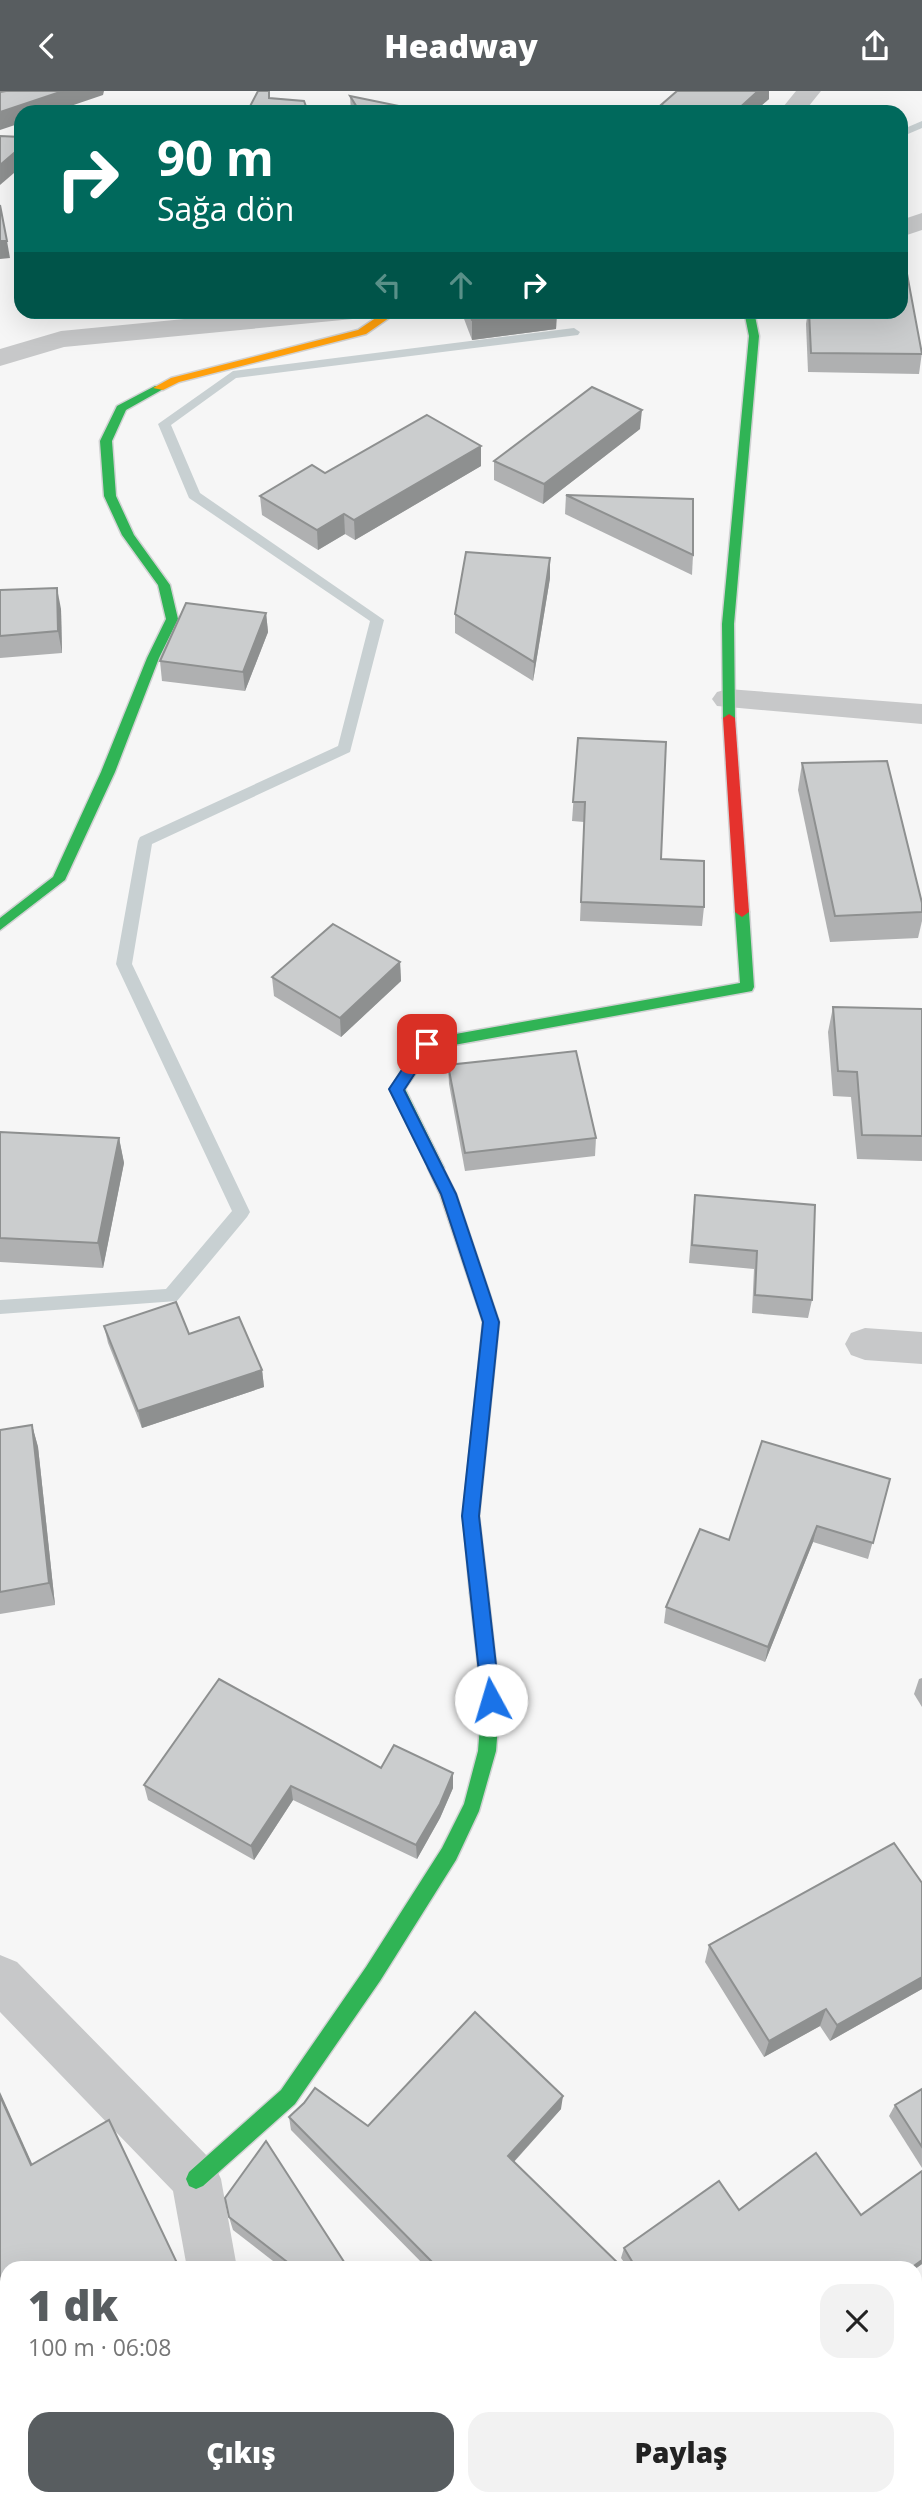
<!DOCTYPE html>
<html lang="tr">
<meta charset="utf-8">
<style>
body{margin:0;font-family:"Open Sans",sans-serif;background:#f2f2f2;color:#222;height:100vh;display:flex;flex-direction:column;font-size:26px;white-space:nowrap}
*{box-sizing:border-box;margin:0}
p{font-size:23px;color:#767676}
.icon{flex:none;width:38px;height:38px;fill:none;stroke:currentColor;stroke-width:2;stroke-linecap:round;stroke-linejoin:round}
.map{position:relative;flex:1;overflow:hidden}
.details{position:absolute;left:0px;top:2170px;width:922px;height:245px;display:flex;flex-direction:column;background:#fff;border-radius:21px 21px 0 0;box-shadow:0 7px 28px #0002}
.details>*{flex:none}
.hud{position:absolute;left:14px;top:14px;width:894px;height:214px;border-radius:21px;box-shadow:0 7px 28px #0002;background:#00695c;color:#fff;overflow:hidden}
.pin{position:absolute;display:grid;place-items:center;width:60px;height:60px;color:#fff;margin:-30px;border-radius:14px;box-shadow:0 4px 10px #0006}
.me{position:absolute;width:77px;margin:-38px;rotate:354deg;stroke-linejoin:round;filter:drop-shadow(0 0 5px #0008)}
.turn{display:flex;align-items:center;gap:24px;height:147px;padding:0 28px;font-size:32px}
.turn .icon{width:91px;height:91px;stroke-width:2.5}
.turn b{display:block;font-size:49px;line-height:60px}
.lanes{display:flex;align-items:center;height:66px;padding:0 28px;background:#0003;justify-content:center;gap:35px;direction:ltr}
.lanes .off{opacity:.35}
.round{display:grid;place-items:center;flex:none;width:74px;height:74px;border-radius:21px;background:#f2f2f2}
.head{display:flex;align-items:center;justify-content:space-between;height:119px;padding:0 28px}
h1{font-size:42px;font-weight:800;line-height:52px;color:#585d60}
.primary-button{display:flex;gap:14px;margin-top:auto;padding:14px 28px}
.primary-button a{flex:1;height:80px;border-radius:21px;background:#585d60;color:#fff;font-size:28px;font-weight:800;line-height:80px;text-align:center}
.primary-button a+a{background:#f2f2f2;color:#222}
header{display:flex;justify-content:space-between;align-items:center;height:91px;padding:0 28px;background:#585d60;color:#fff;font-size:32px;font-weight:800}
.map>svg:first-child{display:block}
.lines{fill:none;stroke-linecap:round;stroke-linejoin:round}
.stream{fill:#c8d0d2;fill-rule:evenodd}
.fast-casing{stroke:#d1d2d3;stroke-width:3}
.slow-casing{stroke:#d1d2d3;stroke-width:3}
.jam-casing{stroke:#d1d2d3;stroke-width:3}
.street{fill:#c7c8c9;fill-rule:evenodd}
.fast{fill:#30b455;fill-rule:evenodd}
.slow{fill:#ff9f0a;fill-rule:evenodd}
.jam{fill:#e5322d;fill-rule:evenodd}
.wall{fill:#afb0b1}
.shaded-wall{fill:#8e9090}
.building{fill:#cbcdce;stroke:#8e9090;stroke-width:2}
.route{fill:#1a73e8;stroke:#114b97;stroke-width:2}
</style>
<header><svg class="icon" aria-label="back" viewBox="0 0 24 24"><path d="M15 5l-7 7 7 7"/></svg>Headway<svg class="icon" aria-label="share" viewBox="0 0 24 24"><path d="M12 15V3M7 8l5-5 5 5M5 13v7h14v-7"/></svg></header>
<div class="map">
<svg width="922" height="2415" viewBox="0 0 922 2415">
<rect width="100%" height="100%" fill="#f6f6f6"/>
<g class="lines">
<g class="stream">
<path d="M 922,30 L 922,37 L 901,46 L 901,39 Z"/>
<path d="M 574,237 L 580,241 L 578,244 L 236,287 L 171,334 L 200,402 L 384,529 L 350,661 L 152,753 L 132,873 L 250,1121 L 247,1126 L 177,1210 L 0,1223 L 0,1209 L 166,1198 L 232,1120 L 116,873 L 138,750 L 140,746 L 338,655 L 370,530 L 189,407 L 158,333 L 233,280 Z"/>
</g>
<defs>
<g id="fast">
<path d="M 744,220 L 754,220 L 759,245 L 734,533 L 735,627 L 729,631 L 723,627 L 722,533 L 749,245 Z"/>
<path d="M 155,295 L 165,297 L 126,319 L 112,350 L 116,405 L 134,444 L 170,494 L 178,528 L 159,567 L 115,681 L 65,789 L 0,839 L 0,827 L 53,786 L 101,681 L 147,567 L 166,528 L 158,494 L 122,444 L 104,405 L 100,350 L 117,315 Z"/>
<path d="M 742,816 L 749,821 L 754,896 L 752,900 L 432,958 L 405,998 L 444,1077 L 441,1081 L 431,1081 L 390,998 L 422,949 L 740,892 L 735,821 Z"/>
<path d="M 479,1494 L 485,1497 L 488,1502 L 500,1609 L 496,1660 L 479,1720 L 456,1769 L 380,1890 L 295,2013 L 203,2095 L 196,2098 L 189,2095 L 186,2088 L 189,2081 L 281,1999 L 366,1876 L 442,1757 L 464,1713 L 478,1660 L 482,1609 L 470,1502 L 473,1497 Z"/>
</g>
<g id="slow">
<path d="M 386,220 L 399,220 L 366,243 L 179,291 L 163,299 L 153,297 L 171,287 L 358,239 Z"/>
<path d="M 436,1071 L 441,1073 L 456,1103 L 499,1231 L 479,1425 L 488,1502 L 485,1507 L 479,1510 L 473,1507 L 470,1502 L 463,1425 L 483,1231 L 440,1103 L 428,1077 Z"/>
</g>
<path id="jam" d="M 729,623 L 735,627 L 749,821 L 742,826 L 735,821 L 723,627 Z"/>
</defs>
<use href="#fast" class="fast-casing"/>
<use href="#slow" class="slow-casing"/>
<use href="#jam" class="jam-casing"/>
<g class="street">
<path d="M 796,0 L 821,0 L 804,21 L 779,21 Z"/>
<path d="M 922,122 L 922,139 L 901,146 L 901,129 Z"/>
<path d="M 265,220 L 366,220 L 362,226 L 353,228 L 64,256 L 0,275 L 0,258 L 61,240 Z"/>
<path d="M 728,598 L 922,613 L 922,633 L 717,615 L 712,608 L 717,601 Z"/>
<path d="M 865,1237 L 922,1241 L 922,1273 L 865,1269 L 851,1264 L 845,1253 L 851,1242 Z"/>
<path d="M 0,1864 L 17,1871 L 213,2071 L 221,2088 L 237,2177 L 187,2177 L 173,2100 L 0,1921 Z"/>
<path d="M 922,2201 L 922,2253 L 915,2255 L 915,2204 Z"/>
<path d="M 563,2408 L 625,2408 L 622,2415 L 560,2415 Z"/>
</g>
<use href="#fast" class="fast"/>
<use href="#slow" class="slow"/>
<use href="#jam" class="jam"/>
</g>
<g class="wall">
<path d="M 350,5 L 428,21 L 351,21 Z"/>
<path d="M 769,8 L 754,21 L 660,21 L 661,14 Z"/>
<path d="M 461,220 L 557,220 L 556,238 L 472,249 Z"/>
<path d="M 808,220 L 901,220 L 922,261 L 919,283 L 808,281 L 806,233 Z"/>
<path d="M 640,338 L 543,413 L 494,389 L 494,370 Z"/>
<path d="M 481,355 L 481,375 L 355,449 L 345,443 L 318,459 L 262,424 L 260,405 L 325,382 Z"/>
<path d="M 566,404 L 693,464 L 692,484 L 565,423 Z"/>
<path d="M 550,467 L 550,487 L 533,590 L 455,542 L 455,523 Z"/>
<path d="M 0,499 L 61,518 L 62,562 L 0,567 Z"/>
<path d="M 266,522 L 268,541 L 245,600 L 162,590 L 160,570 Z"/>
<path d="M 578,647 L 661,768 L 704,816 L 702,835 L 580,830 L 584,731 L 572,730 Z"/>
<path d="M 802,672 L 922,812 L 922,830 L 918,847 L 830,851 L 798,699 Z"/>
<path d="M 400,871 L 401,890 L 341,946 L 274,905 L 272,886 Z"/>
<path d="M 833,916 L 922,918 L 922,1070 L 857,1068 L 851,1006 L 833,1005 L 828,941 Z"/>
<path d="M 448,974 L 596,1047 L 595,1065 L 465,1080 L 449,993 Z"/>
<path d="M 0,1041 L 119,1047 L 124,1072 L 103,1177 L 0,1171 Z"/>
<path d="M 695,1104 L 812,1209 L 808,1227 L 752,1222 L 754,1178 L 689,1172 L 693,1122 Z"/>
<path d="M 104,1235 L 189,1243 L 262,1279 L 264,1296 L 142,1337 L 108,1252 Z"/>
<path d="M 32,1334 L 38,1356 L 55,1514 L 0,1523 L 0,1339 Z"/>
<path d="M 890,1388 L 868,1468 L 813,1451 L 765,1571 L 664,1532 L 666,1516 L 729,1449 Z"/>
<path d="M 922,1587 L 922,1616 L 914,1603 L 919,1588 Z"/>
<path d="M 381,1677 L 453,1682 L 453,1697 L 440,1727 L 417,1768 L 293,1709 L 254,1769 L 148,1709 L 144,1694 Z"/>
<path d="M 922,1792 L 922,1898 L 830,1950 L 820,1935 L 764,1966 L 705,1871 L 709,1854 Z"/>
<path d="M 922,1998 L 922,2077 L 889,2025 L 895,2014 Z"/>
<path d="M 561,2018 L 514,2071 L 623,2177 L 427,2177 L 291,2039 L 289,2026 L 368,2035 Z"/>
<path d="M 922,2080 L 922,2173 L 915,2178 L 915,2177 L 628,2177 L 621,2167 L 624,2157 L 739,2119 L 861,2124 Z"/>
<path d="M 229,2126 L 348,2177 L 282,2177 L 233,2139 Z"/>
</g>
<g class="shaded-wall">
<path d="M 63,0 L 104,0 L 103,4 L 53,21 L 21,21 L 21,32 L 0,39 L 0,21 Z"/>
<path d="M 758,0 L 769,0 L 769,8 L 754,21 L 735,21 Z"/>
<path d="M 21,56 L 21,76 L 0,94 L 0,74 Z"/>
<path d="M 0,150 L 7,150 L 10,167 L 0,168 Z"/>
<path d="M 176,220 L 209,220 L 177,226 Z"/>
<path d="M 543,220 L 557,220 L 556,238 L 472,249 L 472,229 Z"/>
<path d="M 642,319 L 640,338 L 543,413 L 544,393 Z"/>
<path d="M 481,355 L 481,375 L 355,449 L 354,429 Z"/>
<path d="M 344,423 L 345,443 L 318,459 L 317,439 Z"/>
<path d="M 550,467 L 550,487 L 533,590 L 534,571 Z"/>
<path d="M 57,497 L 61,518 L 62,562 L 58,540 Z"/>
<path d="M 266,522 L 268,541 L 245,600 L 243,581 Z"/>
<path d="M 400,871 L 401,890 L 341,946 L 340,927 Z"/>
<path d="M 119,1047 L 124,1072 L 103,1177 L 98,1152 Z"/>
<path d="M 262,1279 L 264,1296 L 142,1337 L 138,1320 Z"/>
<path d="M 32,1334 L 38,1356 L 55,1514 L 49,1492 Z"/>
<path d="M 817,1435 L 813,1451 L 765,1571 L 768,1556 Z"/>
<path d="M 453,1682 L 453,1697 L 440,1727 L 417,1768 L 416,1754 Z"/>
<path d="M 291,1695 L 293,1709 L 254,1769 L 251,1755 Z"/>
<path d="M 922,1886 L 922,1898 L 830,1950 L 837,1934 Z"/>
<path d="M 826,1918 L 820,1935 L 764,1966 L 769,1950 Z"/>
<path d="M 0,2001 L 39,2088 L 31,2074 L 0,2005 Z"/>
<path d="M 563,2005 L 561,2018 L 507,2078 L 508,2065 Z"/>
<path d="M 922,2169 L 922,2173 L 915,2178 L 915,2177 L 911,2177 Z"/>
<path d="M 7,2276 L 7,2292 L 0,2296 L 0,2280 Z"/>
</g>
<g class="building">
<path d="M 6,0 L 63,0 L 0,21 L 0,1 Z"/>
<path d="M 258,0 L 269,0 L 269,7 L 304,10 L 308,21 L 247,21 Z"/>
<path d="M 677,0 L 758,0 L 735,21 L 680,21 L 661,14 Z"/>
<path d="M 350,5 L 428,21 L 360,21 Z"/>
<path d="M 0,45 L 21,46 L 21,56 L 0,74 Z"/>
<path d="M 0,114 L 7,150 L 0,150 Z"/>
<path d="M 901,171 L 905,172 L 922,263 L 811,262 L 809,220 L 901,220 Z"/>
<path d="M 469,220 L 543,220 L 472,229 Z"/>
<path d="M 592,296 L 642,319 L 544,393 L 494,370 Z"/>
<path d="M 427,324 L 481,355 L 354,429 L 344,423 L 317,439 L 260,405 L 312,374 L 325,382 Z"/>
<path d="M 566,404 L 693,408 L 693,464 Z"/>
<path d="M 466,461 L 550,467 L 534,571 L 455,523 Z"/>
<path d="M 57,497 L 58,540 L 0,545 L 0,499 Z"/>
<path d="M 186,512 L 266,522 L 243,581 L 160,570 Z"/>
<path d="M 578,647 L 666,651 L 661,768 L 704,770 L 704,816 L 581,811 L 585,711 L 573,711 Z"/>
<path d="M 887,670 L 922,812 L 922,821 L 835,825 L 802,672 Z"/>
<path d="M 333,833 L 400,871 L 340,927 L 272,886 Z"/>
<path d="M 833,916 L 922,918 L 922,1045 L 862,1044 L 857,981 L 838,980 Z"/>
<path d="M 576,960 L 596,1047 L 465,1062 L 448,974 Z"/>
<path d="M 0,1041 L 119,1047 L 98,1152 L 0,1147 Z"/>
<path d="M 695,1104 L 815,1114 L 812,1209 L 755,1204 L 757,1160 L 692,1154 Z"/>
<path d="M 176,1211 L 189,1243 L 239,1226 L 262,1279 L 138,1320 L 104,1235 Z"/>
<path d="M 32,1334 L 49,1492 L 0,1501 L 0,1339 Z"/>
<path d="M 762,1350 L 890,1388 L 873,1452 L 817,1435 L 768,1556 L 666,1516 L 700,1438 L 729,1449 Z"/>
<path d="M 219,1588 L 381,1677 L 394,1654 L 453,1682 L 440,1713 L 416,1754 L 291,1695 L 251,1755 L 144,1694 Z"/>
<path d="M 894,1752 L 922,1792 L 922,1886 L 837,1934 L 826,1918 L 769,1950 L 709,1854 Z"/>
<path d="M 475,1921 L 563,2005 L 508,2065 L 623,2177 L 438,2177 L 289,2026 L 304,2012 L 315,1997 L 368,2035 Z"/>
<path d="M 922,1998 L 922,2056 L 895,2014 Z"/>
<path d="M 0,2005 L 31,2074 L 109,2029 L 178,2174 L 173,2177 L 7,2177 L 7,2276 L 0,2280 Z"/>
<path d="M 266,2050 L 348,2177 L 295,2177 L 229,2126 L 225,2107 Z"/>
<path d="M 816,2062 L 861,2124 L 922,2080 L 922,2169 L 911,2177 L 636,2177 L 624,2157 L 719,2090 L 739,2119 Z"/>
<path d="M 284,2408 L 496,2408 L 497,2410 L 492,2415 L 288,2415 Z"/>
</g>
<path class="route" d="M 427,948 L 434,953 L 404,999 L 456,1103 L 499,1231 L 479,1425 L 500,1609 L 497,1615 L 491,1617 L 484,1615 L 482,1609 L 462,1425 L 483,1231 L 441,1103 L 389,998 L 422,949 Z"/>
</svg>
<div class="pin" style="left:427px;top:953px;background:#d93025"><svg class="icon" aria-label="arrive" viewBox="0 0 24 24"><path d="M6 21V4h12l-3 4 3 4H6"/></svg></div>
<svg class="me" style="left:491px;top:1609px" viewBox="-20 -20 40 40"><circle r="19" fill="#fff"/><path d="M0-13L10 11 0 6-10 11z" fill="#1a73e8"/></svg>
<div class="hud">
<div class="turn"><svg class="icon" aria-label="right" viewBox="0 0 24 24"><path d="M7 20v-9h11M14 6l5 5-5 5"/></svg><div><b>90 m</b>Sağa dön</div></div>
<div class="lanes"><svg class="icon off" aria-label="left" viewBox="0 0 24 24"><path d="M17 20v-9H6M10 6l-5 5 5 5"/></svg><svg class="icon off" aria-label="ahead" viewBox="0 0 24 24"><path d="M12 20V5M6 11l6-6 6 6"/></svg><svg class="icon" aria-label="right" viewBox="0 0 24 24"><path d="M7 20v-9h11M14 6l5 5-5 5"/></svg></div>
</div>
<section class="details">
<div class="head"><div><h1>1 dk</h1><p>100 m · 06:08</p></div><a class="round"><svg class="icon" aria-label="close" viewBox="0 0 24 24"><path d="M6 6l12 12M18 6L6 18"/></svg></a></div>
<div class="primary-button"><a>Çıkış</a><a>Paylaş</a></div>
</section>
</div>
